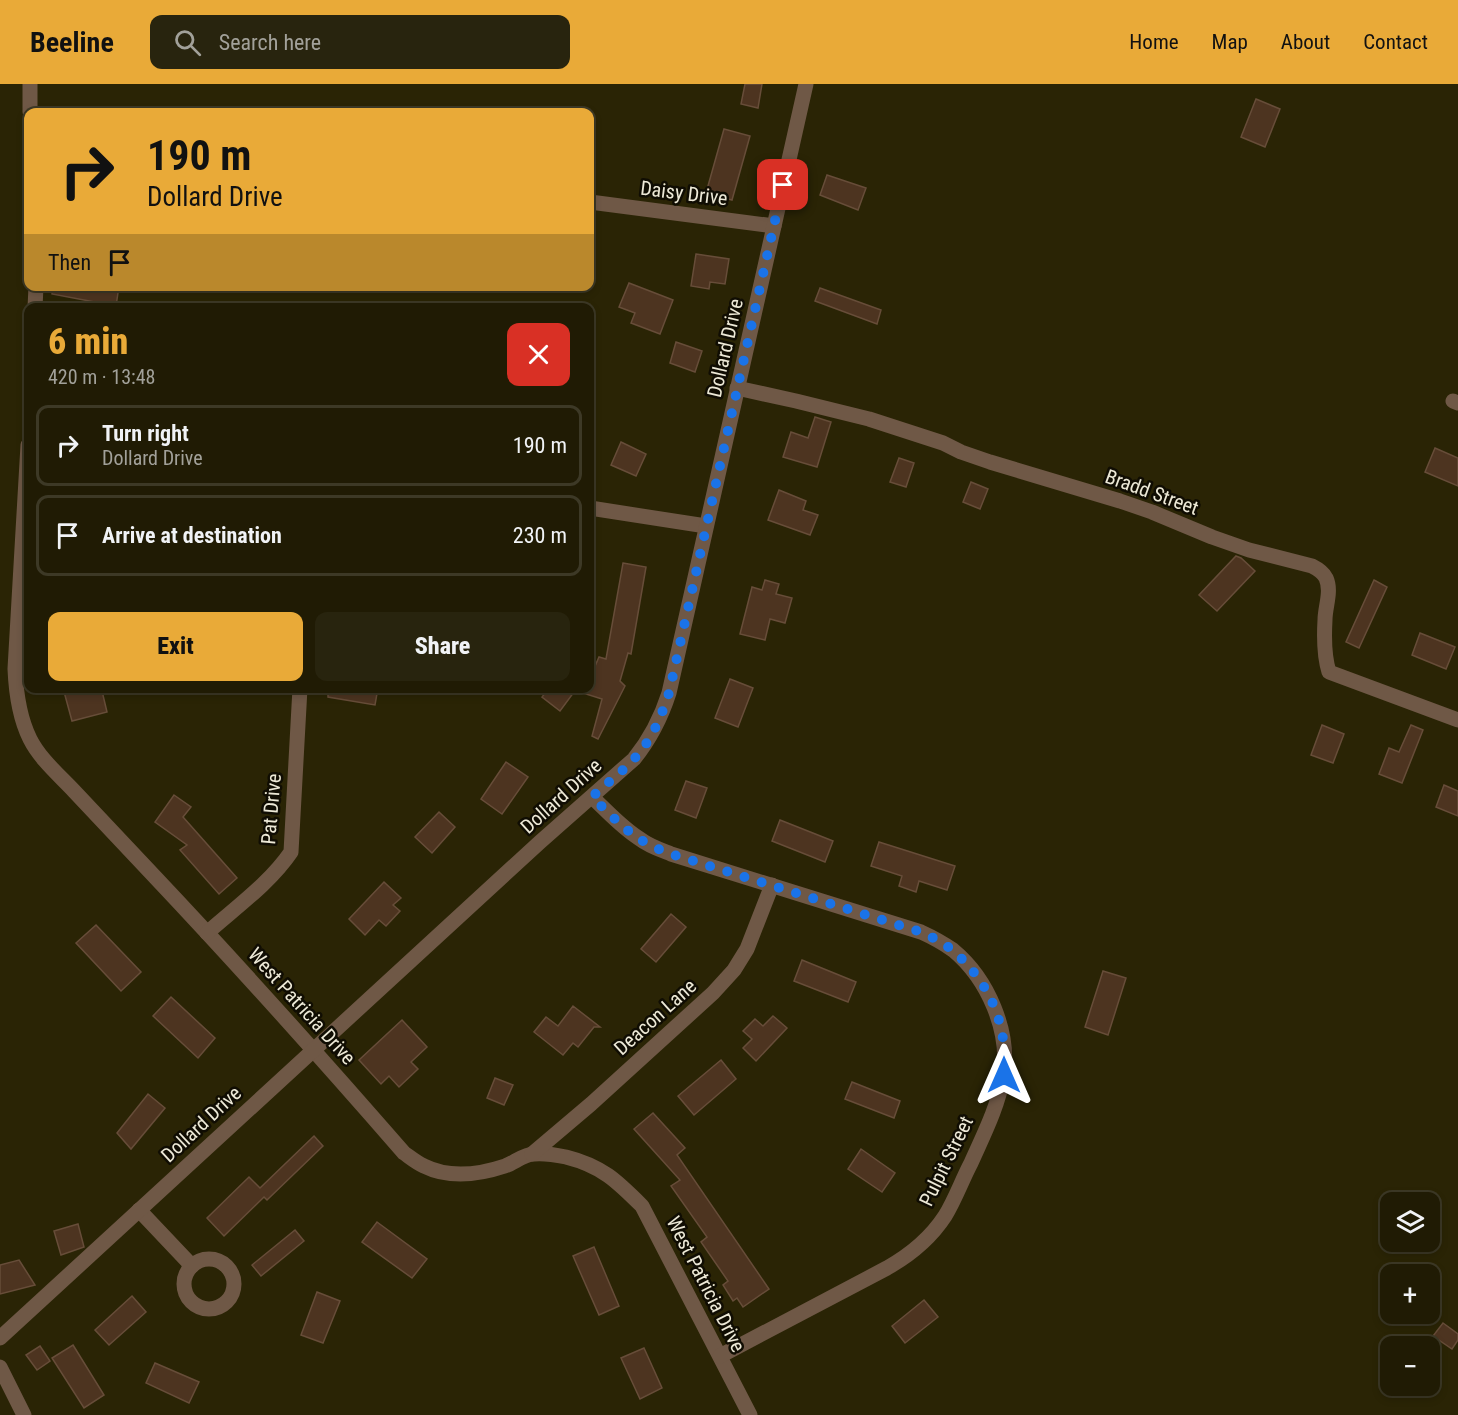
<!DOCTYPE html>
<meta charset="utf-8">
<style>
body{margin:0;font-family:"Roboto Condensed",sans-serif;background:#28240e;color:#f1f3f6;height:100vh;display:flex;flex-direction:column;font-size:22px;white-space:nowrap}
*{box-sizing:border-box;margin:0}
p{font-size:20px;color:#a2a19a}
.icon{flex:none;width:33px;height:33px;fill:none;stroke:currentColor;stroke-width:2;stroke-linecap:round;stroke-linejoin:round}
.map{position:relative;flex:1;overflow:hidden}
.sheet{position:absolute;left:24px;top:219px;width:570px;height:390px;display:flex;flex-direction:column;background:#201b04;border-radius:12px;box-shadow:0 3px 9px #0003,0 0 0 2px #3d3926}
.sheet>*{flex:none}
.banner{position:absolute;left:24px;top:24px;width:570px;height:183px;border-radius:12px;box-shadow:0 3px 9px #0003,0 0 0 2px #3d3926;background:#e9aa38;color:#111;overflow:hidden}
.tools{position:absolute;left:1380px;top:1108px;display:grid;gap:12px}
.tools a{display:grid;place-items:center;width:60px;height:60px;border-radius:12px;background:#201b04;box-shadow:0 3px 9px #0003,0 0 0 2px #3d3926;font-size:30px}
.pin{position:absolute;display:grid;place-items:center;width:51px;height:51px;color:#fff;margin:-26px;border-radius:12px;box-shadow:0 3px 9px #0006}
.me{position:absolute;width:66px;margin:-33px;rotate:0deg;stroke-linejoin:round;filter:drop-shadow(0 0 4px #0008)}
.turn{display:flex;align-items:center;gap:21px;height:126px;padding:0 24px;font-size:27px}
.turn .icon{width:78px;height:78px;stroke-width:2.5}
.turn b{display:block;font-size:42px;line-height:51px}
.then{display:flex;align-items:center;height:57px;padding:0 24px;background:#0003;gap:12px;font-size:22px}
.round{display:grid;place-items:center;flex:none;width:63px;height:63px;border-radius:12px;background:#28240e}
.headline{display:flex;align-items:center;justify-content:space-between;height:102px;padding:0 24px}
h1{font-size:36px;font-weight:800;line-height:45px;color:#e9aa38}
.action{display:flex;gap:12px;margin-top:auto;padding:12px 24px}
.action a{flex:1;height:69px;border-radius:12px;background:#e9aa38;color:#111;font-size:24px;font-weight:800;line-height:69px;text-align:center}
.action a+a{background:#28240e;color:#f1f3f6}
ul{padding:0;list-style:none}
li{display:flex;align-items:center;gap:18px;height:81px;margin:0 12px 9px;padding:0 12px;border:3px solid #3d3926;border-radius:12px}
li div{flex:1}
li b{display:block;font-size:22px}
li em{font-style:normal}
header{display:flex;align-items:center;gap:36px;box-sizing:border-box;height:84px;padding:0 30px;background:#e9aa38;color:#111}
header strong{font-size:28px}
nav{display:flex;gap:33px;margin-inline-start:auto;font-size:21px}
.search{width:420px;height:54px;background:#28240e;display:flex;align-items:center;gap:15px;box-sizing:border-box;padding:0 21px;border-radius:12px;color:#a2a19a;font-size:22px}
.map>svg:first-child{display:block}
.building{fill:#4d3420;stroke:#674d39;stroke-width:1.5}
.lines{fill:none;stroke-linecap:round;stroke-linejoin:round}
.minor{stroke:#6f5846;stroke-width:15}
.route{stroke:#1a73e8;stroke-width:10;stroke-dasharray:0 18}
.labels{text-anchor:middle;stroke-width:5;stroke-linejoin:round;paint-order:stroke}
.street-label{font-size:20px;fill:#ede9d7;stroke:#100d03}
</style>
<header>
<strong>Beeline</strong>
<div class="search"><svg class="icon" aria-label="search" viewBox="0 0 24 24"><circle cx="10" cy="10" r="6"/><path d="M15 15l6 6"/></svg>Search here</div>
<nav><a>Home</a><a>Map</a><a>About</a><a>Contact</a></nav>
</header>
<div class="map">
<svg width="1458" height="1331" viewBox="0 0 1458 1331">
<rect width="100%" height="100%" fill="#2a2405"/>
<g class="building">
<path d="M 745,0 L 762,0 L 758,24 L 741,20 Z"/>
<path d="M 1256,15 L 1280,25 L 1265,63 L 1241,53 Z"/>
<path d="M 724,45 L 750,52 L 732,116 L 706,109 Z"/>
<path d="M 827,91 L 866,104 L 858,126 L 820,111 Z"/>
<path d="M 696,170 L 729,175 L 725,200 L 710,198 L 709,205 L 691,202 Z"/>
<path d="M 629,199 L 673,216 L 660,250 L 631,239 L 635,229 L 619,223 Z"/>
<path d="M 53,202 L 119,202 L 116,222 L 52,210 Z"/>
<path d="M 820,204 L 881,226 L 877,240 L 815,217 Z"/>
<path d="M 676,258 L 702,267 L 695,288 L 670,279 Z"/>
<path d="M 815,333 L 831,338 L 817,383 L 783,373 L 791,348 L 808,354 Z"/>
<path d="M 621,358 L 646,370 L 636,392 L 611,381 Z"/>
<path d="M 1435,364 L 1458,374 L 1458,402 L 1425,388 Z"/>
<path d="M 899,374 L 914,379 L 906,403 L 890,398 Z"/>
<path d="M 971,398 L 988,405 L 980,425 L 963,418 Z"/>
<path d="M 779,406 L 806,417 L 803,426 L 818,431 L 810,451 L 768,436 Z"/>
<path d="M 1236,472 L 1241,474 L 1255,487 L 1217,527 L 1199,511 Z"/>
<path d="M 623,479 L 646,483 L 631,570 L 628,569 L 620,597 L 625,602 L 598,655 L 592,652 L 602,615 L 583,609 L 585,604 L 590,604 L 590,594 L 599,573 L 606,575 Z"/>
<path d="M 765,496 L 779,500 L 776,510 L 792,514 L 785,539 L 770,535 L 765,556 L 740,550 L 752,503 L 762,506 Z"/>
<path d="M 1374,496 L 1387,503 L 1359,564 L 1346,558 Z"/>
<path d="M 1420,549 L 1455,563 L 1446,585 L 1412,571 Z"/>
<path d="M 730,595 L 753,604 L 738,643 L 715,634 Z"/>
<path d="M 63,604 L 89,604 L 90,610 L 102,607 L 107,628 L 72,637 Z"/>
<path d="M 328,604 L 378,604 L 375,621 L 328,613 Z"/>
<path d="M 549,604 L 577,604 L 560,627 L 542,613 Z"/>
<path d="M 1322,641 L 1344,650 L 1333,679 L 1311,671 Z"/>
<path d="M 1411,641 L 1423,646 L 1402,699 L 1379,690 L 1389,664 L 1399,668 Z"/>
<path d="M 506,678 L 528,693 L 502,730 L 481,715 Z"/>
<path d="M 686,697 L 707,704 L 696,734 L 675,726 Z"/>
<path d="M 1444,701 L 1458,707 L 1458,732 L 1436,723 Z"/>
<path d="M 174,711 L 191,723 L 183,733 L 237,794 L 219,810 L 180,766 L 187,761 L 155,738 Z"/>
<path d="M 439,728 L 455,743 L 432,769 L 415,753 Z"/>
<path d="M 780,736 L 833,757 L 825,778 L 772,757 Z"/>
<path d="M 879,758 L 955,782 L 947,806 L 919,797 L 916,808 L 899,802 L 902,792 L 871,782 Z"/>
<path d="M 384,798 L 401,814 L 393,821 L 400,827 L 386,842 L 379,836 L 365,851 L 349,835 Z"/>
<path d="M 671,830 L 686,843 L 656,878 L 641,865 Z"/>
<path d="M 96,841 L 141,888 L 121,907 L 76,859 Z"/>
<path d="M 802,876 L 856,898 L 848,918 L 794,897 Z"/>
<path d="M 1103,887 L 1126,894 L 1108,951 L 1085,943 Z"/>
<path d="M 171,913 L 215,954 L 198,974 L 153,932 Z"/>
<path d="M 573,922 L 600,943 L 594,943 L 578,963 L 573,959 L 563,971 L 534,948 L 546,933 L 558,942 Z"/>
<path d="M 773,932 L 787,944 L 756,977 L 743,964 L 752,955 L 743,947 L 755,935 L 763,942 Z"/>
<path d="M 402,936 L 427,963 L 411,978 L 418,985 L 399,1003 L 389,992 L 381,1000 L 359,976 Z"/>
<path d="M 721,976 L 736,995 L 694,1031 L 678,1012 Z"/>
<path d="M 495,994 L 513,1001 L 504,1021 L 487,1014 Z"/>
<path d="M 852,998 L 900,1017 L 894,1034 L 845,1015 Z"/>
<path d="M 148,1010 L 165,1024 L 131,1065 L 117,1049 Z"/>
<path d="M 653,1029 L 685,1064 L 677,1071 L 769,1205 L 743,1223 L 737,1214 L 733,1217 L 723,1201 L 728,1197 L 701,1158 L 707,1153 L 671,1102 L 680,1096 L 634,1045 Z"/>
<path d="M 314,1052 L 323,1062 L 267,1116 L 264,1113 L 224,1152 L 207,1134 L 249,1093 L 260,1104 Z"/>
<path d="M 861,1065 L 895,1089 L 882,1108 L 848,1085 Z"/>
<path d="M 377,1138 L 427,1175 L 412,1194 L 362,1158 Z"/>
<path d="M 78,1140 L 84,1163 L 61,1171 L 54,1147 Z"/>
<path d="M 295,1146 L 304,1157 L 261,1192 L 252,1181 Z"/>
<path d="M 594,1163 L 619,1222 L 599,1231 L 573,1172 Z"/>
<path d="M 19,1176 L 35,1201 L 0,1210 L 0,1181 Z"/>
<path d="M 317,1208 L 340,1217 L 323,1259 L 301,1251 Z"/>
<path d="M 132,1212 L 146,1228 L 109,1261 L 95,1246 Z"/>
<path d="M 924,1216 L 938,1233 L 905,1259 L 892,1242 Z"/>
<path d="M 1443,1239 L 1458,1250 L 1458,1256 L 1452,1265 L 1433,1252 Z"/>
<path d="M 73,1261 L 104,1311 L 84,1324 L 52,1274 Z"/>
<path d="M 40,1262 L 50,1277 L 37,1286 L 26,1271 Z"/>
<path d="M 644,1264 L 662,1304 L 640,1315 L 621,1274 Z"/>
<path d="M 155,1279 L 199,1298 L 189,1319 L 146,1299 Z"/>
</g>
<g class="lines">
<g class="minor">
<path d="M 30,0 L 30,28"/>
<path d="M 590,118 L 774,142"/>
<path d="M 35,224 L 36,202"/>
<path d="M 737,304 L 796,317 L 869,335 L 943,359 L 961,368 L 990,378 L 1120,417 L 1152,428 L 1212,453 L 1249,466 L 1312,482 C 1318,485 1323,488 1326,494 C 1332,507 1325,523 1325,536 C 1324,553 1324,572 1329,588 L 1458,636"/>
<path d="M 1453,317 L 1458,319"/>
<path d="M 28,361 L 15,585 C 16,609 19,633 30,655 C 40,675 59,691 74,707 C 101,736 128,764 155,793 C 240,883 323,976 404,1069 C 411,1074 417,1079 424,1082 C 450,1095 478,1091 505,1082 C 514,1079 524,1070 534,1070 C 545,1069 556,1071 566,1073 C 602,1082 617,1097 642,1122 L 750,1331"/>
<path d="M 590,424 L 706,442"/>
<path d="M 592,713 C 607,727 622,744 640,755 C 649,762 661,766 671,770 L 921,848 C 932,853 943,859 953,866 C 988,895 1011,948 1003,993 C 998,1023 983,1052 971,1079 C 962,1096 955,1116 945,1132 C 930,1155 910,1171 887,1184 L 720,1272"/>
<path d="M 207,849 C 235,824 270,799 291,768 L 300,604"/>
<path d="M 532,1070 L 591,1020 L 713,909 L 734,886 L 747,865 L 772,801"/>
<path d="M 139,1126 L 192,1182"/>
<circle cx="209" cy="1200" r="25"/>
<path d="M 0,1254 L 540,758 L 634,675 C 651,654 661,634 669,609 L 806,0"/>
<path d="M 0,1283 L 24,1331"/>
</g>
</g>
<g class="lines">
<path class="route" d="M 783,101 L 669,609 C 661,633 652,656 634,675 C 621,689 606,700 592,713 C 607,727 622,744 640,755 C 649,762 661,766 671,770 L 921,848 C 932,853 944,859 953,867 C 983,892 1003,929 1004,968 C 1005,976 1004,984 1004,991"/>
</g>
<g class="labels">
<g class="street-label">
<text transform="translate(684 109) rotate(7)" y="7">Daisy Drive</text>
<text transform="translate(725 264) rotate(-77)" y="7">Dollard Drive</text>
<text transform="translate(1152 408) rotate(20)" y="7">Bradd Street</text>
<text transform="translate(561 712) rotate(-42)" y="7">Dollard Drive</text>
<text transform="translate(271 725) rotate(-85)" y="7">Pat Drive</text>
<text transform="translate(302 922) rotate(48)" y="7">West Patricia Drive</text>
<text transform="translate(655 933) rotate(-42)" y="7">Deacon Lane</text>
<text transform="translate(201 1040) rotate(-43)" y="7">Dollard Drive</text>
<text transform="translate(946 1077) rotate(-64)" y="7">Pulpit Street</text>
<text transform="translate(706 1200) rotate(63)" y="7">West Patricia Drive</text>
</g>
</g>
</svg>
<div class="tools">
<a><svg class="icon" aria-label="layers" viewBox="0 0 24 24"><path d="M12 4l9 5-9 5-9-5zM3 14l9 5 9-5"/></svg></a>
<a>+</a>
<a>−</a>
</div>
<div class="pin" style="left:783px;top:101px;background:#d93025"><svg class="icon" aria-label="arrive" viewBox="0 0 24 24"><path d="M6 21V4h12l-3 4 3 4H6"/></svg></div>
<svg class="me" style="left:1004px;top:991px" viewBox="-20 -20 40 40"><path d="M0-17L14 15 0 8-14 15z" fill="#1a73e8" stroke="#fff" stroke-width="4"/></svg>
<div class="banner">
<div class="turn"><svg class="icon" aria-label="right" viewBox="0 0 24 24"><path d="M7 20v-9h11M14 6l5 5-5 5"/></svg><div><b>190 m</b>Dollard Drive</div></div>
<div class="then">Then<svg class="icon" aria-label="arrive" viewBox="0 0 24 24"><path d="M6 21V4h12l-3 4 3 4H6"/></svg></div>
</div>
<section class="sheet">
<div class="headline"><div><h1>6 min</h1><p>420 m · 13:48</p></div><a class="round" style="background:#d93025;color:#fff"><svg class="icon" aria-label="close" viewBox="0 0 24 24"><path d="M6 6l12 12M18 6L6 18"/></svg></a></div>
<ul>
<li><svg class="icon" aria-label="right" viewBox="0 0 24 24"><path d="M7 20v-9h11M14 6l5 5-5 5"/></svg><div><b>Turn right</b><p>Dollard Drive</p></div><em>190 m</em></li>
<li><svg class="icon" aria-label="arrive" viewBox="0 0 24 24"><path d="M6 21V4h12l-3 4 3 4H6"/></svg><div><b>Arrive at destination</b></div><em>230 m</em></li>
</ul>
<div class="action"><a>Exit</a><a>Share</a></div>
</section>
</div>
